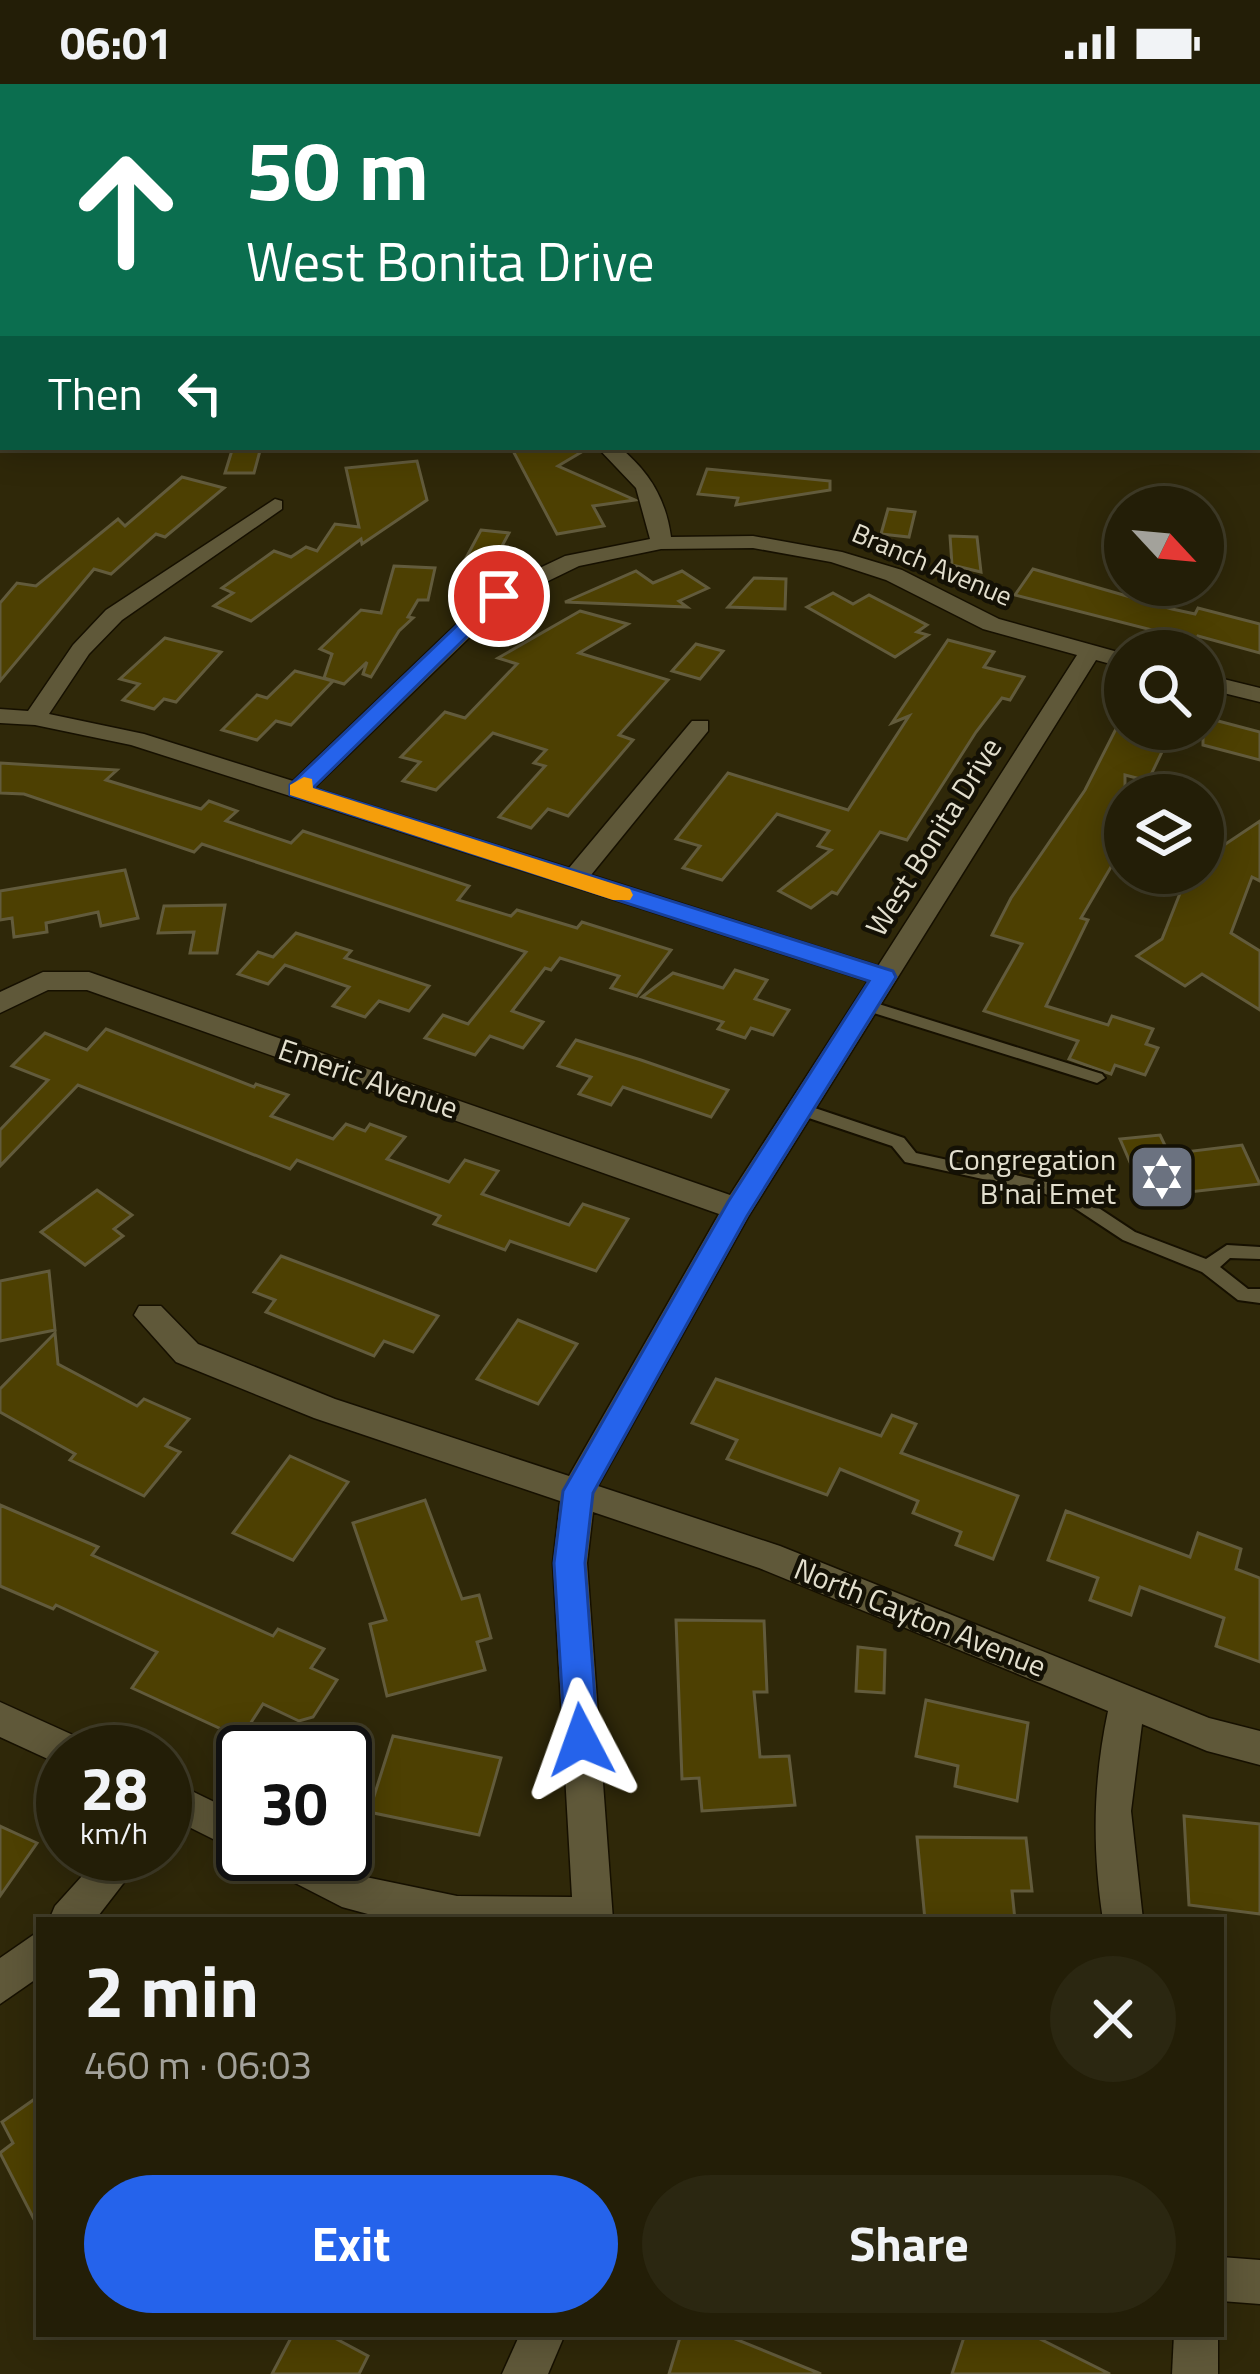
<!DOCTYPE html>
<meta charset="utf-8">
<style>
body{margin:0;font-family:"Titillium Web",sans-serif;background:#2b2711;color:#f1f3f6;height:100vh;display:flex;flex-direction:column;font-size:45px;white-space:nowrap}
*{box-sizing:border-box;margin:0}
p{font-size:39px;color:#a3a29b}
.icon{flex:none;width:66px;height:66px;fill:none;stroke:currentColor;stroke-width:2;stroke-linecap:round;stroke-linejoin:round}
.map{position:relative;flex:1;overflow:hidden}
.details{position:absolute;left:36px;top:1833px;width:1188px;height:420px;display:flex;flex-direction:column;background:#231e07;border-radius:0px;box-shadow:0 6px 30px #0003,0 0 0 3px #403c28}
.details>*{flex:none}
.banner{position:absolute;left:0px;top:0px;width:1260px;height:366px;box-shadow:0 6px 30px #0003,0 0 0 3px #403c28;background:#0b6e4f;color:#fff;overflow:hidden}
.needle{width:78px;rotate:116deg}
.controls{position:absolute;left:1104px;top:402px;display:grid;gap:24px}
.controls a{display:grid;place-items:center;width:120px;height:120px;border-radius:50%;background:#231e07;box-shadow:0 6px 30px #0003,0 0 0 3px #403c28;font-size:60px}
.speed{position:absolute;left:36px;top:1641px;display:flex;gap:24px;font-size:60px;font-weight:700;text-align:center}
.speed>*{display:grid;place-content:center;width:156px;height:156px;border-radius:50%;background:#231e07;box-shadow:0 6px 30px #0003,0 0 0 3px #403c28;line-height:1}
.speed small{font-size:30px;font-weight:400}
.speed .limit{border:6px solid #111;border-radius:18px;background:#fff;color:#111}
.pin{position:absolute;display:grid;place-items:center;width:102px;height:102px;color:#fff;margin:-51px;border:6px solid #fff;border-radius:50%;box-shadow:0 3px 12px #0007}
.me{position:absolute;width:132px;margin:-66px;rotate:356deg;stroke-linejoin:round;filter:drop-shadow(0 0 9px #0008)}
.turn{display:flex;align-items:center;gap:42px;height:252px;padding:0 48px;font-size:54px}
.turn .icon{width:156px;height:156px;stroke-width:2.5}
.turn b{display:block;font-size:84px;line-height:102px}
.then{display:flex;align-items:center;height:114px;padding:0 48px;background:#0003;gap:24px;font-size:45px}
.round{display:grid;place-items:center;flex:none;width:126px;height:126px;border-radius:63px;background:#2b2711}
.summary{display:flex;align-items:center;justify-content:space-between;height:204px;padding:0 48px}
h1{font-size:72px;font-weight:700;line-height:90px}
.action{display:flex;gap:24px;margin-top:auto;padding:24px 48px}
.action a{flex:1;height:138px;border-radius:72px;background:#2563eb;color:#fff;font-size:48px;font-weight:700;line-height:138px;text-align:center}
.action a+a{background:#2b2711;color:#f1f3f6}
.status{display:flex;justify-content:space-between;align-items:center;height:84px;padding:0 60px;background:#231e07;direction:ltr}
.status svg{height:33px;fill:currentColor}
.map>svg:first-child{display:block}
.green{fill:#2d5131}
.building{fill:#4d4002;stroke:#625b3c;stroke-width:3}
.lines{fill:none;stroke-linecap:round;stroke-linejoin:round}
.lane-casing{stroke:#161000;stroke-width:4}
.street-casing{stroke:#161000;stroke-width:3}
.path{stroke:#8f8a72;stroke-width:3;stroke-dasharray:4.5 3;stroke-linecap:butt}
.lane{fill:#5f5839;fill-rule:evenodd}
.street{fill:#5f5839;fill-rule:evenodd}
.route{fill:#2563eb;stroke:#184099;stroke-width:3}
.slow{fill:#f59e0b}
.labels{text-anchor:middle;stroke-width:9;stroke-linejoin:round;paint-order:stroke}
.far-street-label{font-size:27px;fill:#e3dfce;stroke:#141105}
.street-label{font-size:30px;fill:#e3dfce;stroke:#141105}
.poi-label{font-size:30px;fill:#e3dfce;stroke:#141105;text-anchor:end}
</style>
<div class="status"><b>06:01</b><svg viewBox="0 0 49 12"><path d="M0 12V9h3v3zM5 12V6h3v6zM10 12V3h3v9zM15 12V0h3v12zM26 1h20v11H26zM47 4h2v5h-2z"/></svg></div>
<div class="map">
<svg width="1260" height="2290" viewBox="0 0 1260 2290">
<rect width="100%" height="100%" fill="#2f2809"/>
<path class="green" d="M 600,0 L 1260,0 L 1260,129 L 1257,3 L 596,3 Z"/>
<g class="building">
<path d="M 233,363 L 261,363 L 254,389 L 225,389 Z"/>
<path d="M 511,363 L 590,363 L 558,382 L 635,416 L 593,422 L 604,442 L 557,450 Z"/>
<path d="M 417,377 L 427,416 L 362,460 L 361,455 L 251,537 L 214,522 L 233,509 L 222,504 L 274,467 L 291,473 L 306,463 L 317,467 L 335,440 L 359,443 L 346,384 Z"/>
<path d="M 707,385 L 830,397 L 830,406 L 736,421 L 738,414 L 698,410 Z"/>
<path d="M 182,393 L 224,404 L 165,453 L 156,450 L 111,490 L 94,485 L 0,597 L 0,519 L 17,499 L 36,502 L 118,435 L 125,442 Z"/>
<path d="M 888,425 L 915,428 L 909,453 L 881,450 Z"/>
<path d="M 481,446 L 509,449 L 494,477 L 466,474 Z"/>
<path d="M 950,452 L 977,453 L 981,488 L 952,481 Z"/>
<path d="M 394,482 L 435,484 L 428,516 L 418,516 L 408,533 L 413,534 L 399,547 L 371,593 L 363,590 L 367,578 L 344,600 L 324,594 L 332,570 L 320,565 L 361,526 L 381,529 Z"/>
<path d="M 1033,485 L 1172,525 L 1195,530 L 1198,524 L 1260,540 L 1260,569 L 1198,552 L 1195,557 L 1015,511 Z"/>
<path d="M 636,487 L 653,499 L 682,487 L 708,504 L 679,517 L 687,523 L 565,518 Z"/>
<path d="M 754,494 L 786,495 L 785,525 L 728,523 Z"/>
<path d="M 833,509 L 853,520 L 869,511 L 927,541 L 917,548 L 928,551 L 895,573 L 807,523 Z"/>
<path d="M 580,527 L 628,540 L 579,569 L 668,596 L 619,651 L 633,656 L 568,732 L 548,725 L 531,744 L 499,733 L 545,682 L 534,679 L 546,666 L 493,649 L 436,706 L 403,697 L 420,678 L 401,673 L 445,628 L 465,634 L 517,580 L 498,574 Z"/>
<path d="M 165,554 L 221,568 L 176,618 L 164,615 L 154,625 L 123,616 L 139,600 L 120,595 Z"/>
<path d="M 948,556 L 994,568 L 984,583 L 1024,593 L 1010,616 L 1002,614 L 976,648 L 907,756 L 880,748 L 837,810 L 832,808 L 811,824 L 779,807 L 831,766 L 818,762 L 829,747 L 777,730 L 722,796 L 683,784 L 700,762 L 676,755 L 728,689 L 848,726 L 909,632 L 892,639 Z"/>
<path d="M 696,560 L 723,567 L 700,595 L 672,587 Z"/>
<path d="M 295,587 L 333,597 L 291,641 L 276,637 L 257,656 L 222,646 L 257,611 L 267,614 Z"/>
<path d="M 1125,627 L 1125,645 L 1173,645 L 1148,697 L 1125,691 L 1125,759 L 1081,834 L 1088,836 L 1046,922 L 1108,941 L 1112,932 L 1153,945 L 1146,960 L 1158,964 L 1145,991 L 1115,981 L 1111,990 L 1069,975 L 1078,957 L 984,927 L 1022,860 L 992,851 L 1011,814 L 1085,706 Z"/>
<path d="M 1203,633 L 1260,648 L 1260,676 L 1203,661 Z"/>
<path d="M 0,679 L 117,686 L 106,696 L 201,725 L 209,717 L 237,727 L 226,737 L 291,759 L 303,747 L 469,802 L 458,816 L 511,832 L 517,826 L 577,844 L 582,838 L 671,866 L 637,912 L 611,904 L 619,892 L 560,874 L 551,886 L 545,884 L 512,927 L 543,938 L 523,964 L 490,952 L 475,971 L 425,954 L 443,931 L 468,940 L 526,868 L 202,760 L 194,768 L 24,710 L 0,709 Z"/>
<path d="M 1260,737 L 1260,797 L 1252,793 L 1231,849 L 1260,867 L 1260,926 L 1202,890 L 1185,902 L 1137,872 L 1162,855 L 1188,789 L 1203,789 L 1203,775 Z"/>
<path d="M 125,786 L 138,834 L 101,842 L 98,828 L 46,839 L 47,848 L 14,853 L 12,834 L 0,836 L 0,807 Z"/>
<path d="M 225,821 L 217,869 L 190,869 L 194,848 L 158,849 L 164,822 Z"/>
<path d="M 296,849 L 351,867 L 345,874 L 429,902 L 409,927 L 379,917 L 365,933 L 333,922 L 349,903 L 285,881 L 268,900 L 238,890 L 258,868 L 273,873 Z"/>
<path d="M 735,886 L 767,896 L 755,915 L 789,926 L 773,951 L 751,944 L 745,954 L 718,945 L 723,938 L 642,913 L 673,889 L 723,904 Z"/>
<path d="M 106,945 L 254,1003 L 256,1000 L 288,1011 L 271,1032 L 333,1055 L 346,1040 L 365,1047 L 370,1040 L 405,1053 L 387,1075 L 449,1098 L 465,1076 L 498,1087 L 482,1110 L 569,1141 L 583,1120 L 628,1135 L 596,1187 L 510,1157 L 505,1166 L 434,1140 L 440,1132 L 297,1076 L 290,1085 L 78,1001 L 0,1082 L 0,1046 L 48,996 L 12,982 L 45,949 L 87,966 Z"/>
<path d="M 576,956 L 641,976 L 728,1006 L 711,1033 L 623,1003 L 611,1021 L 579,1010 L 591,993 L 558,982 Z"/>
<path d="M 1160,1051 L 1169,1070 L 1242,1061 L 1260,1100 L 1145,1113 L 1120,1055 Z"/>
<path d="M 97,1106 L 132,1131 L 114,1145 L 123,1152 L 85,1181 L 41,1148 Z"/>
<path d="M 281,1172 L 345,1196 L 438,1232 L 413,1268 L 384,1257 L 374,1272 L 266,1228 L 275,1216 L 254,1208 Z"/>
<path d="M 49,1187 L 55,1246 L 0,1257 L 0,1197 Z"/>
<path d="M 518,1236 L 577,1260 L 538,1320 L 477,1295 Z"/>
<path d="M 55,1249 L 58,1280 L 137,1322 L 144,1315 L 189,1335 L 166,1362 L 180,1368 L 144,1412 L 70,1376 L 75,1370 L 0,1328 L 0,1305 Z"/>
<path d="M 716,1295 L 881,1352 L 892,1331 L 916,1340 L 901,1369 L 1018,1412 L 993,1475 L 956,1461 L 961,1448 L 913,1429 L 918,1417 L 840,1385 L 827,1411 L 727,1375 L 737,1356 L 692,1339 Z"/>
<path d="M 290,1372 L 348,1398 L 293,1476 L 233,1449 Z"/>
<path d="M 425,1416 L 462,1515 L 479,1511 L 491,1554 L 477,1558 L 485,1586 L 387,1612 L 370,1540 L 386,1536 L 353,1439 Z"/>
<path d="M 0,1421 L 98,1463 L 92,1471 L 273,1552 L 278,1545 L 324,1565 L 311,1584 L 337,1596 L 313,1633 L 299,1637 L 263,1620 L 241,1654 L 132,1604 L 157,1568 L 56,1521 L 53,1525 L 0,1502 Z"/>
<path d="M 1066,1427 L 1190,1473 L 1198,1449 L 1241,1465 L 1236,1485 L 1260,1494 L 1260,1578 L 1216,1562 L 1224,1534 L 1140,1503 L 1131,1531 L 1090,1516 L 1098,1494 L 1048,1476 Z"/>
<path d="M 676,1536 L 764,1537 L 767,1608 L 754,1608 L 760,1673 L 789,1672 L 795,1721 L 702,1727 L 699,1694 L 682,1695 Z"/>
<path d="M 858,1563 L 885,1566 L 884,1609 L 856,1607 Z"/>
<path d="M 926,1616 L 1028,1639 L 1017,1717 L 955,1702 L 958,1682 L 916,1672 Z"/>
<path d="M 393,1652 L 501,1674 L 479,1751 L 369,1728 Z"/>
<path d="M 1184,1732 L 1260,1740 L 1260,1830 L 1189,1821 Z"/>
<path d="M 0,1742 L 37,1759 L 0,1812 Z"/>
<path d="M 917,1753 L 1026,1754 L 1032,1807 L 1012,1807 L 1015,1836 L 925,1836 Z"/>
<path d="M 39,2012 L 39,2145 L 0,2069 L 13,2059 L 2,2038 Z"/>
<path d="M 293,2250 L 327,2250 L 368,2272 L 359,2290 L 272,2290 Z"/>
<path d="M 681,2250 L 723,2250 L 821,2290 L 669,2290 Z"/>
<path d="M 965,2250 L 1030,2250 L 1110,2290 L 952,2290 Z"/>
</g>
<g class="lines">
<defs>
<g id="lane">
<path d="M 1257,107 L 1260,108 L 1260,114 L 1257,113 Z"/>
<path d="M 866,916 L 1102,990 L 1105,994 L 1097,999 L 861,925 L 859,921 Z"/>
<path d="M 800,1019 L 904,1054 L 916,1069 L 1047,1098 L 1079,1111 L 1135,1148 L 1206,1175 L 1227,1161 L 1260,1163 L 1260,1175 L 1230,1174 L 1220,1183 L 1248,1205 L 1260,1205 L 1260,1219 L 1238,1216 L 1202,1188 L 1123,1156 L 1067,1119 L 1038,1107 L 905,1078 L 892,1062 L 794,1029 L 792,1025 Z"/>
</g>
<g id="street">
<path d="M 597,363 L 619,363 C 649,387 666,415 671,453 L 753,452 L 842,468 L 902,486 L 999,535 L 1125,570 L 1125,584 L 1096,576 L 748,1133 L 598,1402 L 780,1462 L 1209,1634 L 1260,1647 L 1260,1681 L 1207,1667 L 1142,1640 L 1131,1727 L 1143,1836 L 1103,1836 C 1092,1764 1093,1698 1108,1627 L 759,1484 L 593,1428 L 587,1479 L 613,1836 L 390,1836 L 342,1823 L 264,1783 L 259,1770 L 317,1770 L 361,1792 L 457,1812 L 572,1813 L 553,1479 L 560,1417 L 314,1334 L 176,1278 L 134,1231 L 139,1222 L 161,1222 L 198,1260 L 335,1315 L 569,1392 L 719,1130 L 87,906 L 48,906 L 0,929 L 0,908 L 43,888 L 89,888 L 730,1111 L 868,897 L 131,661 L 35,641 L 0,639 L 0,625 L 28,627 L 73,561 L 106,526 L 275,415 L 282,417 L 282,425 L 122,536 L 89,570 L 49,630 L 144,650 L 293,697 L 491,507 L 565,472 L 650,455 L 636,404 ZM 753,464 L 831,478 L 886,496 L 983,545 L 1077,571 L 878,882 L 591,791 L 708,647 L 708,637 L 692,637 L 569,784 L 314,704 L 507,517 L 579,482 L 661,465 Z"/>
<path d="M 1203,590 L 1260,604 L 1260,618 L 1203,604 Z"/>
<path d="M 0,1618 L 84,1656 L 89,1668 L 63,1668 L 63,1682 L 0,1653 Z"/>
<path d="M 165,1694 L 243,1732 L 243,1770 L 165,1731 Z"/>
<path d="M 102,1770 L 146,1770 L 95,1836 L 49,1836 L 55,1822 Z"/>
<path d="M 39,1847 L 39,1893 L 0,1920 L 0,1874 Z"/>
<path d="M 1221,2173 L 1260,2176 L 1260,2220 L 1221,2217 Z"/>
<path d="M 520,2250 L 565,2250 L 548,2290 L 502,2290 Z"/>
<path d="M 1174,2250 L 1218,2250 L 1218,2290 L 1172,2290 Z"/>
</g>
</defs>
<use href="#lane" class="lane-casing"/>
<use href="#street" class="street-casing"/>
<path class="path" d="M 853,0 L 857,3"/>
<use href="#lane" class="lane"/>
<use href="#street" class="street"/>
</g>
<path class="route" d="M 492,508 L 508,512 L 313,704 L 893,887 L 896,893 L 747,1132 L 593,1409 L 585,1479 L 598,1656 L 593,1667 L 581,1671 L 570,1667 L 565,1656 L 554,1479 L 563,1407 L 728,1118 L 869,897 L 290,711 L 290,701 Z"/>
<path class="slow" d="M 304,693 L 312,695 L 313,704 L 630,805 L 633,811 L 630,816 L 613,816 L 290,711 L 290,701 Z"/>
<defs>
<symbol id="synagogue-square" viewBox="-11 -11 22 22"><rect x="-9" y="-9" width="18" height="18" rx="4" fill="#6b7280" stroke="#141105"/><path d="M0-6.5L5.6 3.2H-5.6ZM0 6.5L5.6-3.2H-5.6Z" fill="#fff"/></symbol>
</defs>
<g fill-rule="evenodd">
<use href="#synagogue-square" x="1124" y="1055" width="76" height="76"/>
</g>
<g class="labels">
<g class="far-street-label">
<text transform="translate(932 481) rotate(23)" y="9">Branch Avenue</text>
</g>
<g class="street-label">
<text transform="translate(934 753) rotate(-58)" y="10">West Bonita Drive</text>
<text transform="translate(368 995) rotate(19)" y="10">Emeric Avenue</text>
<text transform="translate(920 1534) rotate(22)" y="10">North Cayton Avenue</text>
</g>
<g class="poi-label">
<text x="1116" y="1086">Congregation<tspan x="1116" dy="34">B'nai Emet</tspan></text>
</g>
</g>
</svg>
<div class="controls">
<a><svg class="needle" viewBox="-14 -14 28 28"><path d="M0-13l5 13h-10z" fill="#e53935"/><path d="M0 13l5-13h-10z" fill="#a3a29b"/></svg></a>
<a><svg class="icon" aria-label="search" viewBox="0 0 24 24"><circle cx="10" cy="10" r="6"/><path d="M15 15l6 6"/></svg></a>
<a><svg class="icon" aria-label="layers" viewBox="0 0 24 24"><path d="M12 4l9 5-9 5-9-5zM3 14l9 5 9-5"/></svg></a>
</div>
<div class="speed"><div>28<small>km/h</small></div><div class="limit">30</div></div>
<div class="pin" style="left:499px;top:512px;background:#d93025"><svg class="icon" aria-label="arrive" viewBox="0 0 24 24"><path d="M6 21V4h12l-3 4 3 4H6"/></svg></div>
<svg class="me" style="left:581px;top:1656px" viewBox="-20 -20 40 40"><path d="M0-17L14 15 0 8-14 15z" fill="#2563eb" stroke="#fff" stroke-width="4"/></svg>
<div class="banner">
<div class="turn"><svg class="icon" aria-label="ahead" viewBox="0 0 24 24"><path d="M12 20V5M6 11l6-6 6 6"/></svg><div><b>50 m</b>West Bonita Drive</div></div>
<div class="then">Then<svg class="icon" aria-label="left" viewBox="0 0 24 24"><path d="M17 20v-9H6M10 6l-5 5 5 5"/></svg></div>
</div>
<section class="details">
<div class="summary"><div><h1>2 min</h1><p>460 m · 06:03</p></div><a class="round"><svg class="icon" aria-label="close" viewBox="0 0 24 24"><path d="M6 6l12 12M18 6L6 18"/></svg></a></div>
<div class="action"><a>Exit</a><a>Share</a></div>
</section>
</div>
